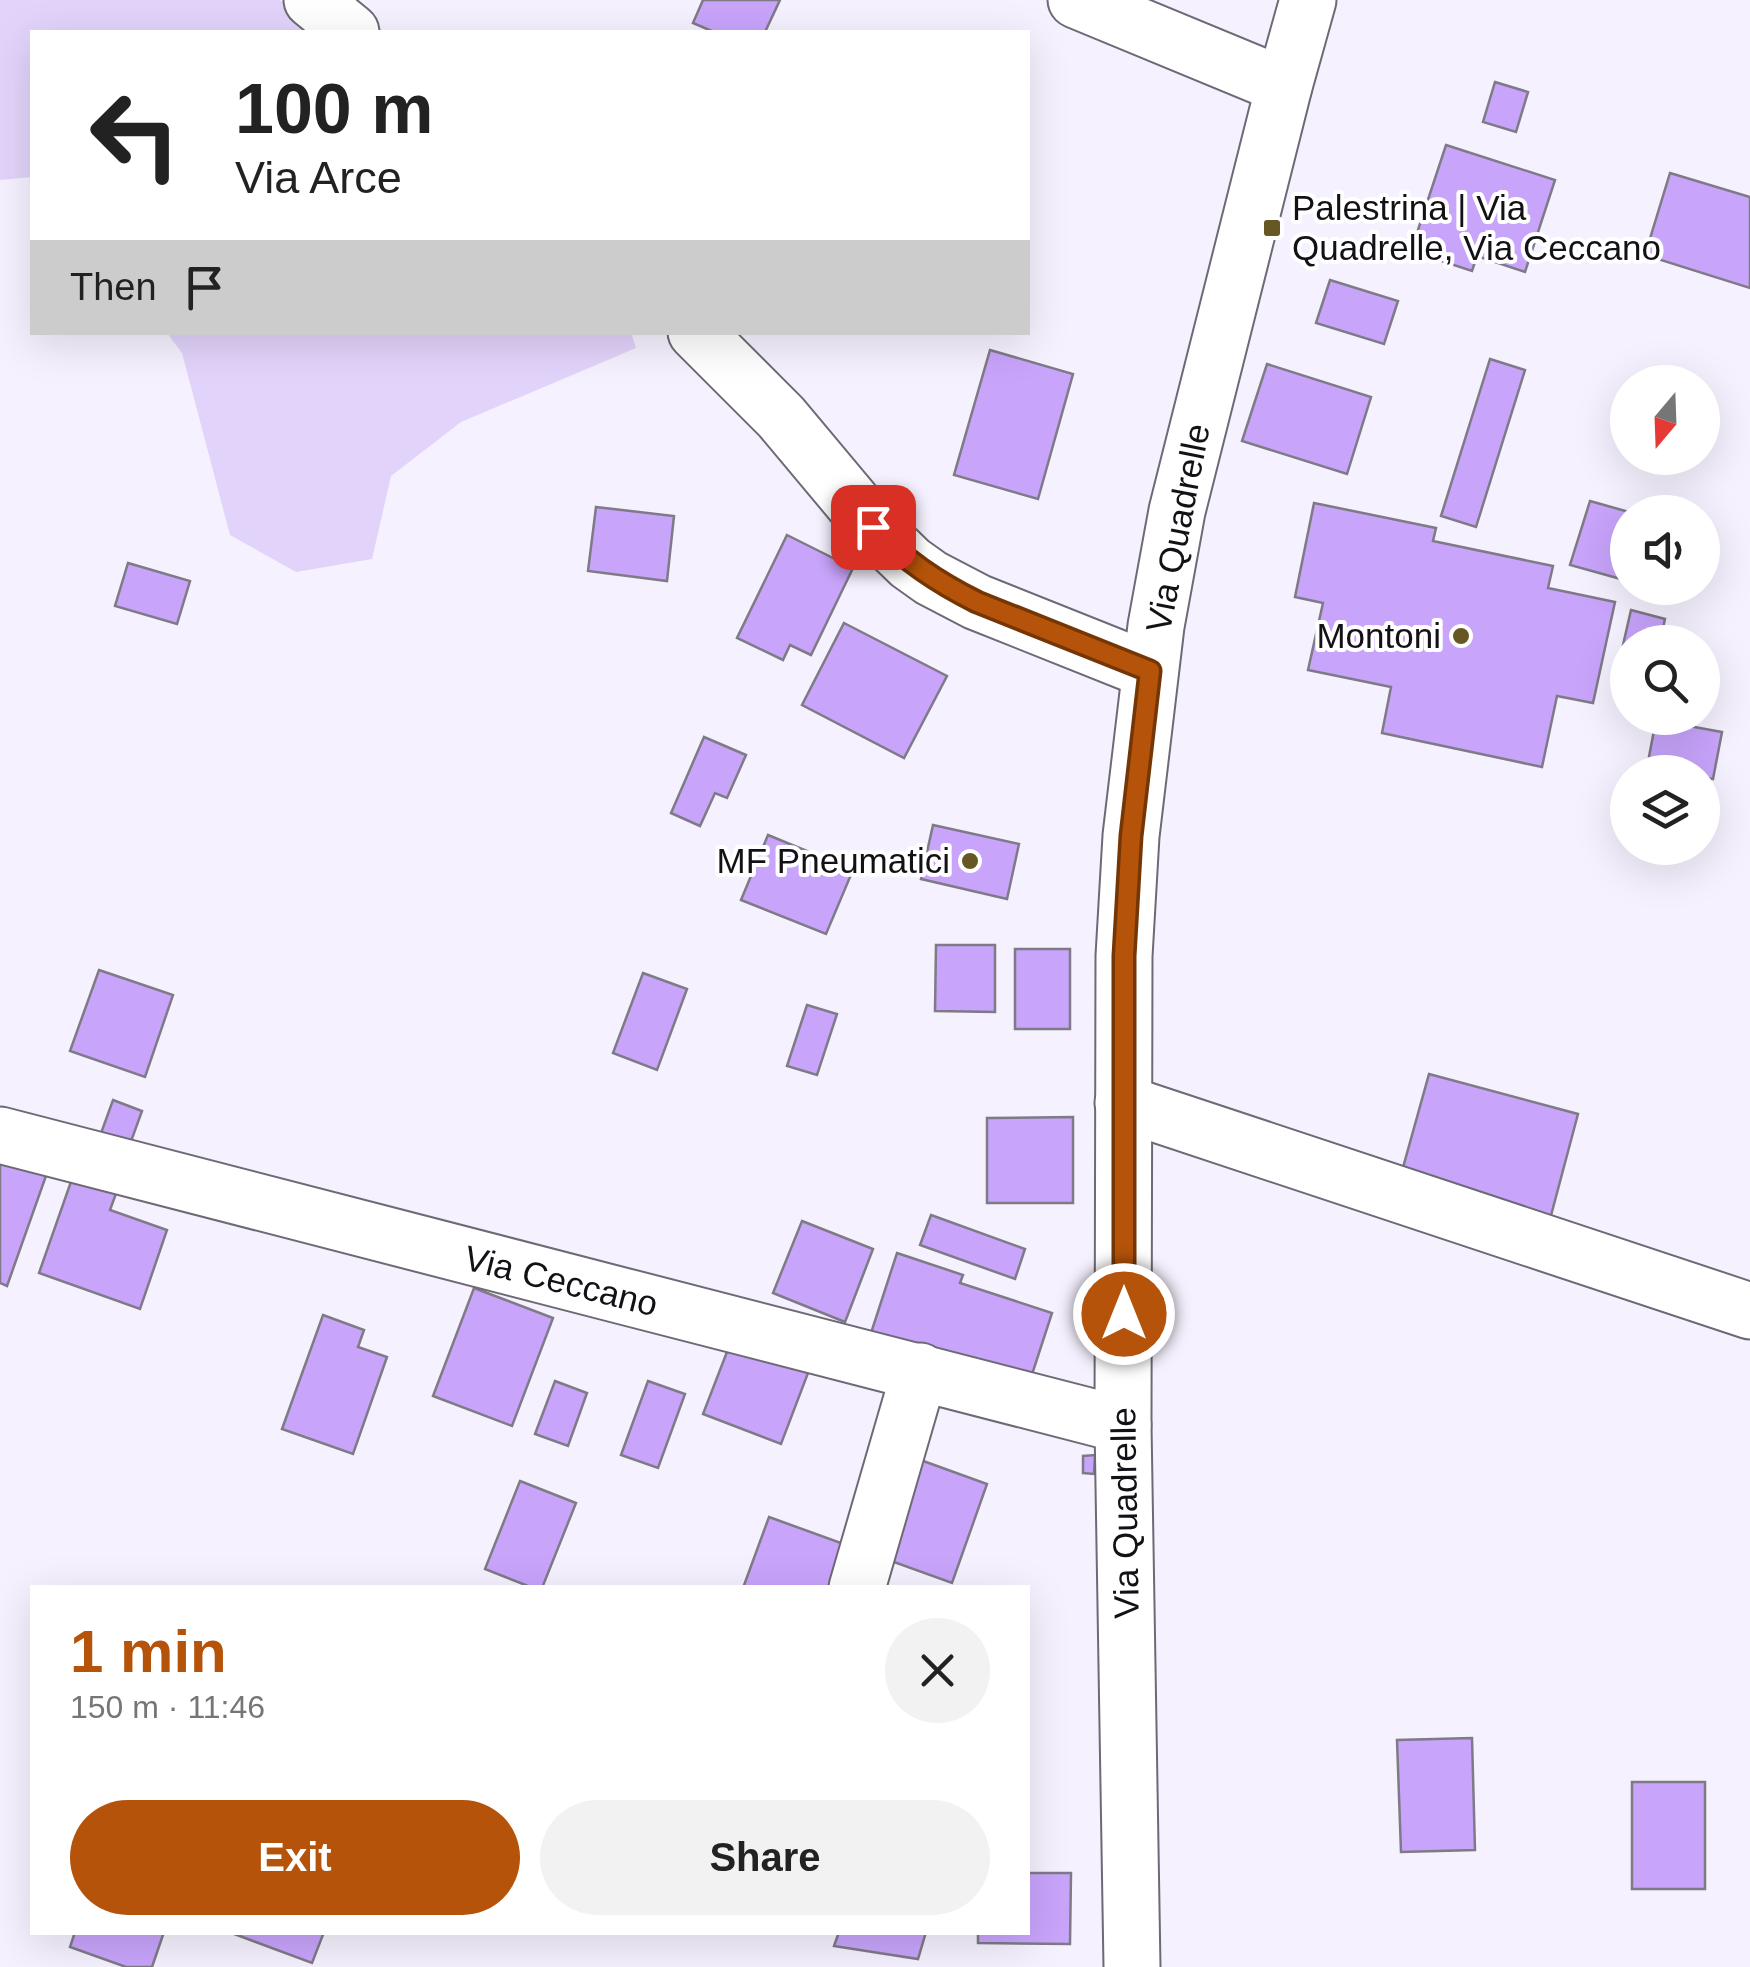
<!DOCTYPE html>
<meta charset="utf-8">
<style>
body{margin:0;font-family:Arial,sans-serif;background:#f2f2f2;color:#222;height:100vh;display:flex;flex-direction:column;font-size:38px;white-space:nowrap}
*{box-sizing:border-box;margin:0}
p{font-size:32px;color:#767676}
.icon{flex:none;width:55px;height:55px;fill:none;stroke:currentColor;stroke-width:2;stroke-linecap:round;stroke-linejoin:round}
.map{position:relative;flex:1;overflow:hidden}
.details{position:absolute;left:30px;top:1585px;width:1000px;height:350px;display:flex;flex-direction:column;background:#fff;border-radius:0px;box-shadow:0 10px 40px #0002}
.details>*{flex:none}
.top-card{position:absolute;left:30px;top:30px;width:1000px;height:305px;border-radius:0px;box-shadow:0 10px 40px #0002;background:#fff;color:#222;overflow:hidden}
.needle{width:65px;rotate:199deg}
.buttons{position:absolute;left:1610px;top:365px;display:grid;gap:20px}
.buttons a{display:grid;place-items:center;width:110px;height:110px;border-radius:50%;background:#fff;box-shadow:0 10px 40px #0002;font-size:50px}
.pin{position:absolute;display:grid;place-items:center;width:85px;height:85px;color:#fff;margin:-42px;border-radius:20px;box-shadow:0 5px 15px #0006}
.me{position:absolute;width:110px;margin:-55px;rotate:0deg;stroke-linejoin:round;filter:drop-shadow(0 0 8px #0008)}
.turn{display:flex;align-items:center;gap:35px;height:210px;padding:0 40px;font-size:45px}
.turn .icon{width:130px;height:130px;stroke-width:2.5}
.turn b{display:block;font-size:70px;line-height:85px}
.then{display:flex;align-items:center;height:95px;padding:0 40px;background:#0003;gap:20px;font-size:38px}
.round{display:grid;place-items:center;flex:none;width:105px;height:105px;border-radius:52px;background:#f2f2f2}
.headline{display:flex;align-items:center;justify-content:space-between;height:170px;padding:0 40px}
h1{font-size:60px;font-weight:700;line-height:75px;color:#b45309}
.primary-button{display:flex;gap:20px;margin-top:auto;padding:20px 40px}
.primary-button a{flex:1;height:115px;border-radius:60px;background:#b45309;color:#fff;font-size:40px;font-weight:700;line-height:115px;text-align:center}
.primary-button a+a{background:#f2f2f2;color:#222}
.map>svg:first-child{display:block}
.green{fill:#e2d3fa}
.building{fill:#c8a4fb;stroke:#7e7a86;stroke-width:2.5}
.lines{fill:none;stroke-linecap:round;stroke-linejoin:round}
.minor-casing{stroke:#6e6a75;stroke-width:59}
.minor{stroke:#fff;stroke-width:55}
.route-casing{stroke:#753606;stroke-width:25}
.route{stroke:#b45309;stroke-width:18}
.poi-dot{fill:#665724;stroke:#fff;stroke-width:4}
.labels{text-anchor:middle;stroke-width:8;stroke-linejoin:round;paint-order:stroke}
.poi-label{font-size:35px;fill:#131116;stroke:#fff;text-anchor:end}
.street-label{font-size:35px;fill:#131116;stroke:#fff}
</style>
<div class="map">
<svg width="1750" height="1967" viewBox="0 0 1750 1967">
<rect width="100%" height="100%" fill="#f6f1fe"/>
<g class="green">
<path d="M 0,0 L 280,0 L 318,32 L 32,32 L 32,177 L 0,180 Z"/>
<path d="M 631,332 L 636,348 L 461,422 L 391,476 L 372,559 L 296,572 L 230,535 L 182,353 L 167,333 Z"/>
</g>
<g class="building">
<path d="M 703,0 L 780,0 L 765,32 L 714,32 L 693,23 Z"/>
<path d="M 1495,82 L 1528,92 L 1516,132 L 1483,122 Z"/>
<path d="M 1446,145 L 1555,180 L 1525,272 L 1477,256 L 1472,271 L 1411,251 Z"/>
<path d="M 1670,173 L 1750,197 L 1750,288 L 1645,255 Z"/>
<path d="M 1330,280 L 1398,301 L 1384,344 L 1316,323 Z"/>
<path d="M 990,350 L 1073,374 L 1038,499 L 954,475 Z"/>
<path d="M 1490,359 L 1525,370 L 1476,527 L 1441,516 Z"/>
<path d="M 1267,364 L 1371,397 L 1347,474 L 1242,441 Z"/>
<path d="M 1590,501 L 1629,512 L 1628,581 L 1570,565 Z"/>
<path d="M 1314,503 L 1436,528 L 1433,541 L 1553,566 L 1548,588 L 1615,602 L 1593,703 L 1557,696 L 1542,767 L 1382,733 L 1391,687 L 1308,670 L 1323,603 L 1295,597 Z"/>
<path d="M 596,507 L 674,516 L 667,581 L 588,571 Z"/>
<path d="M 787,535 L 853,568 L 811,655 L 790,645 L 783,660 L 737,638 Z"/>
<path d="M 128,563 L 190,581 L 177,624 L 115,606 Z"/>
<path d="M 1631,610 L 1665,619 L 1660,642 L 1628,642 L 1628,646 L 1623,645 Z"/>
<path d="M 844,623 L 947,676 L 904,758 L 802,705 Z"/>
<path d="M 1656,720 L 1722,732 L 1713,779 L 1702,777 L 1702,772 L 1677,772 L 1647,767 Z"/>
<path d="M 704,737 L 746,755 L 727,798 L 715,793 L 700,826 L 671,813 Z"/>
<path d="M 933,825 L 1019,844 L 1007,899 L 921,879 Z"/>
<path d="M 768,835 L 853,870 L 826,934 L 741,900 Z"/>
<path d="M 936,945 L 995,945 L 995,1012 L 935,1011 Z"/>
<rect x="1015" y="949" width="55" height="80"/>
<path d="M 99,970 L 173,995 L 145,1077 L 70,1051 Z"/>
<path d="M 643,973 L 687,989 L 657,1070 L 613,1053 Z"/>
<path d="M 807,1005 L 837,1014 L 817,1075 L 787,1066 Z"/>
<path d="M 1429,1074 L 1578,1114 L 1549,1223 L 1399,1182 Z"/>
<path d="M 113,1100 L 142,1111 L 125,1158 L 96,1147 Z"/>
<path d="M 1073,1117 L 1073,1203 L 987,1203 L 987,1118 Z"/>
<path d="M 0,1157 L 47,1173 L 7,1286 L 0,1283 Z"/>
<path d="M 74,1173 L 118,1188 L 110,1210 L 167,1230 L 140,1309 L 39,1273 Z"/>
<path d="M 931,1215 L 1025,1249 L 1015,1279 L 920,1245 Z"/>
<path d="M 802,1221 L 873,1249 L 845,1322 L 773,1293 Z"/>
<path d="M 897,1253 L 963,1275 L 960,1283 L 1052,1313 L 1027,1390 L 871,1333 Z"/>
<path d="M 474,1288 L 553,1318 L 512,1426 L 433,1396 Z"/>
<path d="M 323,1315 L 364,1330 L 358,1347 L 387,1357 L 353,1454 L 282,1429 Z"/>
<path d="M 730,1344 L 808,1373 L 781,1444 L 703,1414 Z"/>
<path d="M 555,1381 L 587,1393 L 568,1446 L 535,1434 Z"/>
<path d="M 648,1381 L 685,1394 L 658,1468 L 621,1455 Z"/>
<path d="M 1095,1455 L 1094,1474 L 1083,1473 L 1083,1456 Z"/>
<path d="M 915,1458 L 987,1484 L 952,1583 L 880,1557 Z"/>
<path d="M 520,1481 L 576,1503 L 542,1588 L 533,1588 L 485,1569 Z"/>
<path d="M 769,1517 L 852,1547 L 838,1588 L 743,1588 Z"/>
<path d="M 1472,1738 L 1475,1850 L 1401,1852 L 1397,1740 Z"/>
<rect x="1632" y="1782" width="73" height="107"/>
<path d="M 1028,1873 L 1071,1873 L 1070,1944 L 978,1943 L 978,1932 L 1028,1932 Z"/>
<path d="M 75,1932 L 164,1932 L 152,1967 L 126,1967 L 70,1947 Z"/>
<path d="M 229,1932 L 324,1932 L 312,1963 Z"/>
<path d="M 839,1932 L 926,1932 L 918,1959 L 834,1946 Z"/>
</g>
<g class="lines">
<defs>
<g id="minor">
<path d="M 312,0 L 351,32"/>
<path d="M 1076,0 L 1284,86"/>
<path d="M 696,332 L 781,417 L 873,527 L 910,563 L 931,578 L 977,602 L 1150,671"/>
<path d="M 1123,1103 L 1750,1311"/>
<path d="M 0,1135 C 374,1235 749,1326 1123,1425"/>
<path d="M 857,1588 L 920,1371"/>
<path d="M 1132,1967 L 1123,1425 L 1124,956 L 1131,836 L 1156,626 L 1177,511 L 1284,86 L 1308,0"/>
</g>
</defs>
<use href="#minor" class="minor-casing"/>
<use href="#minor" class="minor"/>
</g>
<g class="lines">
<defs>
<path id="route" d="M 873,527 C 904,560 937,582 977,602 L 1150,671 L 1131,836 L 1124,956 L 1124,1314"/>
</defs>
<use href="#route" class="route-casing"/>
<use href="#route" class="route"/>
</g>
<g class="poi-dot">
<rect x="1262" y="218" width="20" height="20" rx="5"/>
<circle cx="1461" cy="636" r="10"/>
<circle cx="970" cy="861" r="10"/>
</g>
<g class="labels">
<g class="poi-label">
<text x="1292" y="220" text-anchor="start">Palestrina | Via<tspan x="1292" dy="40">Quadrelle, Via Ceccano</tspan></text>
<text x="1441" y="648">Montoni</text>
<text x="950" y="873">MF Pneumatici</text>
</g>
<g class="street-label">
<text transform="translate(1178 528) rotate(-79)" y="12">Via Quadrelle</text>
<text transform="translate(561 1281) rotate(14)" y="12">Via Ceccano</text>
<text transform="translate(1125 1513) rotate(-91)" y="12">Via Quadrelle</text>
</g>
</g>
</svg>
<div class="buttons">
<a><svg class="needle" viewBox="-14 -14 28 28"><path d="M0-13l5 13h-10z" fill="#e53935"/><path d="M0 13l5-13h-10z" fill="#767676"/></svg></a>
<a><svg class="icon" aria-label="sound" viewBox="0 0 24 24"><path d="M4 9h4l5-4v14l-5-4H4zM17 9q2 3 0 6"/></svg></a>
<a><svg class="icon" aria-label="search" viewBox="0 0 24 24"><circle cx="10" cy="10" r="6"/><path d="M15 15l6 6"/></svg></a>
<a><svg class="icon" aria-label="layers" viewBox="0 0 24 24"><path d="M12 4l9 5-9 5-9-5zM3 14l9 5 9-5"/></svg></a>
</div>
<div class="pin" style="left:873px;top:527px;background:#d93025"><svg class="icon" aria-label="arrive" viewBox="0 0 24 24"><path d="M6 21V4h12l-3 4 3 4H6"/></svg></div>
<svg class="me" style="left:1124px;top:1314px" viewBox="-20 -20 40 40"><circle r="17" fill="#b45309" stroke="#fff" stroke-width="3"/><path d="M0-11L8 9 0 5-8 9z" fill="#fff"/></svg>
<div class="top-card">
<div class="turn"><svg class="icon" aria-label="left" viewBox="0 0 24 24"><path d="M17 20v-9H6M10 6l-5 5 5 5"/></svg><div><b>100 m</b>Via Arce</div></div>
<div class="then">Then<svg class="icon" aria-label="arrive" viewBox="0 0 24 24"><path d="M6 21V4h12l-3 4 3 4H6"/></svg></div>
</div>
<section class="details">
<div class="headline"><div><h1>1 min</h1><p>150 m · 11:46</p></div><a class="round"><svg class="icon" aria-label="close" viewBox="0 0 24 24"><path d="M6 6l12 12M18 6L6 18"/></svg></a></div>
<div class="primary-button"><a>Exit</a><a>Share</a></div>
</section>
</div>
